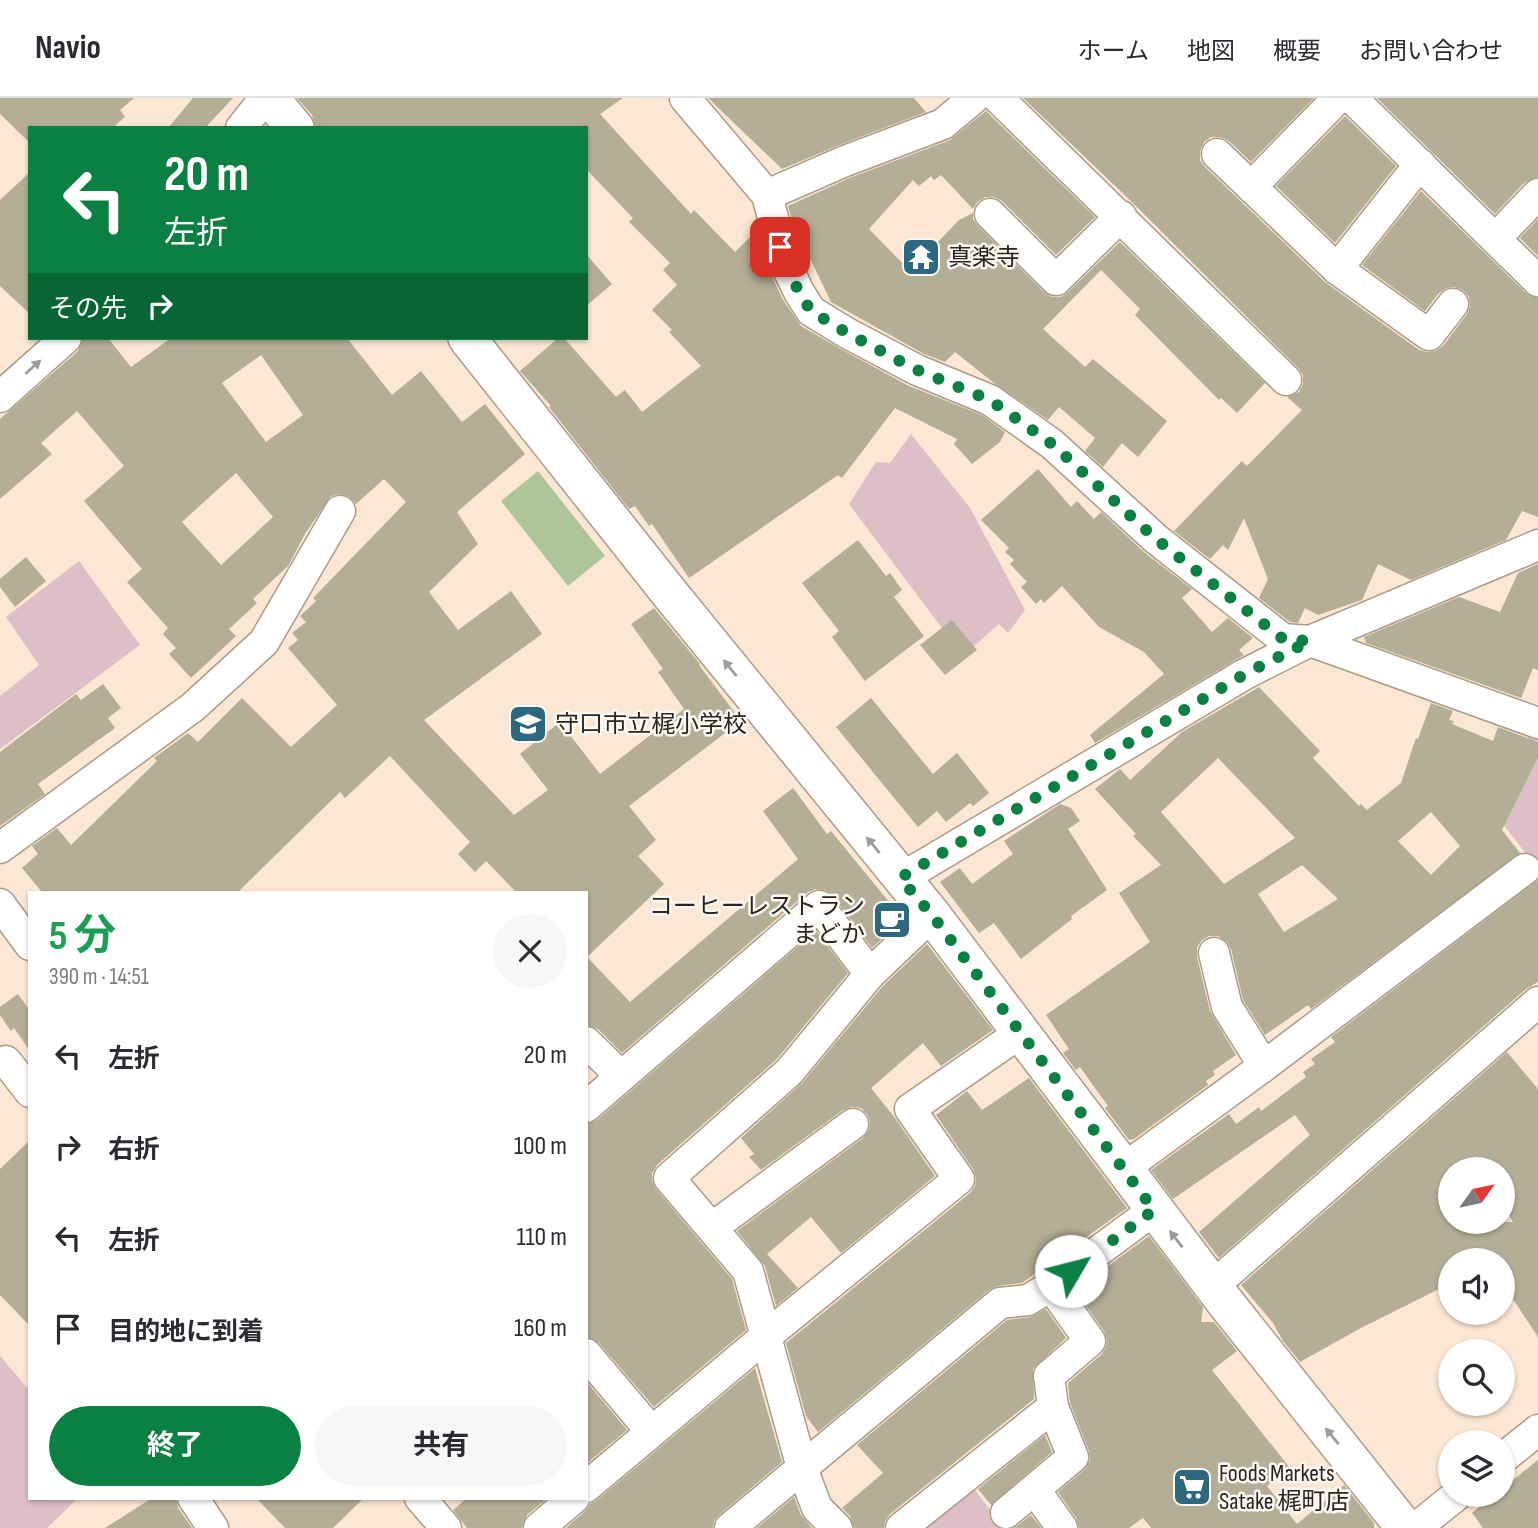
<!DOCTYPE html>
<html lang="ja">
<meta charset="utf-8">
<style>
body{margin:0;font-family:"Sofia Sans Condensed","Noto Sans JP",sans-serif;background:#f7f7f7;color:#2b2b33;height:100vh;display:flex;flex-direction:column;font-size:26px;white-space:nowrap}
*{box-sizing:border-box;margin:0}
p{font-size:23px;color:#7c7c81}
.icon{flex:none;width:38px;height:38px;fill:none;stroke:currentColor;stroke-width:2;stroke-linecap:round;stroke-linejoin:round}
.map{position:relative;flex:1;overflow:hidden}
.drawer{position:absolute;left:28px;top:793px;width:560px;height:609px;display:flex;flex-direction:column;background:#fff;border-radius:0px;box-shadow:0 2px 5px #0004}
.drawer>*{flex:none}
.banner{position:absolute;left:28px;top:28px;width:560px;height:214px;border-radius:0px;box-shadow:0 2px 5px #0004;background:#0b8043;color:#fff;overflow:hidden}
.needle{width:46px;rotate:57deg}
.buttons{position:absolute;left:1438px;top:1059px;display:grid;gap:14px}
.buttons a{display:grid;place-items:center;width:77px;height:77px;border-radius:50%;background:#fff;box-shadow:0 2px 5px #0004;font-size:35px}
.pin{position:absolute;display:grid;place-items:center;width:60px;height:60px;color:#fff;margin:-30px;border-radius:14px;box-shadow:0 4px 10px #0006}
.me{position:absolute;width:77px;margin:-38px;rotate:53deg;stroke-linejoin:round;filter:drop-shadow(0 0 5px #0008)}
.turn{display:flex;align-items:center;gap:24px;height:147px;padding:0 21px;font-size:32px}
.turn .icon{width:91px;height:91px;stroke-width:2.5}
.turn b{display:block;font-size:49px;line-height:60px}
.then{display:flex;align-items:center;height:66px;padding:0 21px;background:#0003;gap:14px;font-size:26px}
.round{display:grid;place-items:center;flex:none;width:74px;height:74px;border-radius:37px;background:#f7f7f7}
.overview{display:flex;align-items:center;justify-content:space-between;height:119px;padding:0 21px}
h1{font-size:42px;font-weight:700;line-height:52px;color:#1e9e55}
.primary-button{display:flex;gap:14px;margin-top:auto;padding:14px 21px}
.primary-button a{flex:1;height:80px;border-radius:42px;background:#0b8043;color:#fff;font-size:28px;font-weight:700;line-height:80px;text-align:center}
.primary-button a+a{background:#f7f7f7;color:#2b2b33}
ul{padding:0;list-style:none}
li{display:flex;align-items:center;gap:21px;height:91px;padding:0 21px}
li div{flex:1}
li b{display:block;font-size:26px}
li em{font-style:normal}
header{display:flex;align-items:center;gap:42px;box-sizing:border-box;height:98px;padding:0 35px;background:#fff;border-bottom:2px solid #e1e1e2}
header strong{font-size:33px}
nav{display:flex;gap:38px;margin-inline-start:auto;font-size:24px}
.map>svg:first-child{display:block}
.green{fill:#debec7}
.water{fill:#aec499}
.building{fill:#b4ae96;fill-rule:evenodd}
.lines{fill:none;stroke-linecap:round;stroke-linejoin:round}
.minor-casing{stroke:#ad9a88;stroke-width:33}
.tertiary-casing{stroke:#ad9a88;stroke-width:40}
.minor{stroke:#fff;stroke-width:30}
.tertiary{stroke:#fff;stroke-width:37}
.oneway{fill:#a09c99}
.route{stroke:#0b8043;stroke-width:12;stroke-dasharray:0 21.6}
.labels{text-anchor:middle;stroke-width:5;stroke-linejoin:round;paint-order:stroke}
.poi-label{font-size:24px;fill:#2c241d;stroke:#fcf8f4;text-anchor:start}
</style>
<header>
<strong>Navio</strong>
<nav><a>ホーム</a><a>地図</a><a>概要</a><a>お問い合わせ</a></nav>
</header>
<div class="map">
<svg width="1538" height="1430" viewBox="0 0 1538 1430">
<rect width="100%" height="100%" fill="#fce7d4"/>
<g class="green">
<path d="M 911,336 L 970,410 L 1025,512 L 1008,535 L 999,526 L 963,558 L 849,406 L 876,364 L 890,365 Z"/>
<path d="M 79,463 L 140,547 L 0,651 L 0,598 L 39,567 L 6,519 Z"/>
<path d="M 1531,634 L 1538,634 L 1538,771 L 1495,716 L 1495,704 Z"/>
<path d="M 0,1258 L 30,1293 L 30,1400 L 78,1400 L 47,1430 L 0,1430 Z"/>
<path d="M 971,1387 L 1004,1430 L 915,1430 Z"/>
</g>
<path class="water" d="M 538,373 L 605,458 L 568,488 L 501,403 Z"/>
<g class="building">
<path d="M 0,0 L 134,0 L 120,12 L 125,19 L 112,30 L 30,30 L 30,45 L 0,16 Z"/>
<path d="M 193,0 L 233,0 L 205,30 L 168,30 Z"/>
<path d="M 297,0 L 623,0 L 600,16 L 691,116 L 694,112 L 735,154 L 752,137 L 762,148 L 769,172 L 783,202 L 801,228 L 839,250 L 909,288 L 982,317 L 1005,334 L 1000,344 L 972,366 L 954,346 L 957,341 L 895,310 L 842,380 L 838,377 L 689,480 L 652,426 L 649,428 L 635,408 L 629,411 L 549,309 L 551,308 L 520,273 L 558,240 L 564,240 L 616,299 L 625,292 L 642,314 L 701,268 L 669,234 L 672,232 L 652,212 L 677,187 L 663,172 L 670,165 L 629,124 L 633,120 L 586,71 L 586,30 L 315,30 L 312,17 Z"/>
<path d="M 708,0 L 914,0 L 926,14 L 839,47 L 782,71 Z"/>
<path d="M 1023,0 L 1314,0 L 1251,64 L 1229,43 L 1220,39 L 1211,39 L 1204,44 L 1200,53 L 1200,62 L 1205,69 L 1325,184 L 1419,252 L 1426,254 L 1435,253 L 1443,248 L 1467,216 L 1470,208 L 1469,199 L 1463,192 L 1455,189 L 1447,190 L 1439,195 L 1425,213 L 1362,167 L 1421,93 L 1526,195 L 1538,200 L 1538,419 L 1522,413 L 1506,442 L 1411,482 L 1378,466 L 1362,502 L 1318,517 L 1305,510 L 1298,525 L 1290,524 L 1259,500 L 1268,481 L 1244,420 L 1228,452 L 1223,447 L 1210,461 L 1174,433 L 1242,363 L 1247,368 L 1302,312 L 1287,299 L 1299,294 L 1303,286 L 1303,277 L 1298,270 L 1133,105 Z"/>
<path d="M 1377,0 L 1538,0 L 1538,79 L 1525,84 L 1495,116 Z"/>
<path d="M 986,13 L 1095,119 L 1056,157 L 1002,103 L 994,99 L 985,99 L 977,104 L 973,111 L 941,77 L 934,82 L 931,78 L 919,88 L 913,82 L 869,131 L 910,173 L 959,122 L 973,115 L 973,121 L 978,128 L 1044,194 L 1052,199 L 1061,199 L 1068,194 L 1120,144 L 1265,285 L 1237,315 L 1221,300 L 1219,302 L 1135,217 L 1140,211 L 1101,172 L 1043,231 L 1085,269 L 1093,261 L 1167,323 L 1138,359 L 1122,345 L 1103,369 L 1085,353 L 1095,340 L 1059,309 L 1048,322 L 994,285 L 955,254 L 945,264 L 924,256 L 831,204 L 793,125 L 788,108 L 852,79 L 950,42 Z"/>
<path d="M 1345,18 L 1396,68 L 1335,145 L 1276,88 Z"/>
<path d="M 30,74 L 30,216 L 0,188 L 0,102 Z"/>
<path d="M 1538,121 L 1538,158 L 1520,140 Z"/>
<path d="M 586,156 L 612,186 L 586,208 Z"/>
<path d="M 83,240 L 108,240 L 131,269 L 171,240 L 347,240 L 392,297 L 421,273 L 462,324 L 485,306 L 525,356 L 457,414 L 478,446 L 429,494 L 458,532 L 511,493 L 542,536 L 424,622 L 514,717 L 548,692 L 520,656 L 560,624 L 600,676 L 684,611 L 658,574 L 663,571 L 631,526 L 654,510 L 700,566 L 699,567 L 741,623 L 629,708 L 656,742 L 638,758 L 664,786 L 587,859 L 630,904 L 798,761 L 763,713 L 793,690 L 827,736 L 831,733 L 903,821 L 872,850 L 832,797 L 825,792 L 815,791 L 808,794 L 622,955 L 598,931 L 586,927 L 586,794 L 516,794 L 486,763 L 475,774 L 458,756 L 470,744 L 390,658 L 345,700 L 340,694 L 238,794 L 42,794 L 22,770 L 38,756 L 32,748 L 57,730 L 71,747 L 157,663 L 154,660 L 188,635 L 198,644 L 242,600 L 291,649 L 337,607 L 288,550 L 298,542 L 292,535 L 306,524 L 300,518 L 316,503 L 313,500 L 406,404 L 384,381 L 356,406 L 348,398 L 339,396 L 331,398 L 305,436 L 288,468 L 253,501 L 257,505 L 229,531 L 236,538 L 191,580 L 169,556 L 176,550 L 163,536 L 168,530 L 127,484 L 142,471 L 84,403 L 124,368 L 77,313 L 41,345 L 52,356 L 0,401 L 0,321 L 78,253 ZM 261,257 L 303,317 L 266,344 L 222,285 ZM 236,375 L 273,419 L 221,467 L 182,424 Z"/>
<path d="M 1038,371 L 1071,409 L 1077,403 L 1094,421 L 1101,414 L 1145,455 L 1192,491 L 1182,500 L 1212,534 L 1228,520 L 1253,540 L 1239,552 L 1244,557 L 1095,645 L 1090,637 L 1164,576 L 1144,554 L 1099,529 L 1062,488 L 1044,505 L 1041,501 L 1036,506 L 1021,489 L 1027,484 L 1010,466 L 1014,462 L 1005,454 L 1009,450 L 981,422 Z"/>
<path d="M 858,442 L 886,478 L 890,475 L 902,492 L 894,499 L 924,538 L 865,583 L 832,539 L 839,533 L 802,485 Z"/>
<path d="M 26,459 L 46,483 L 15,509 L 0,489 L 0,481 Z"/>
<path d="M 1538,466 L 1538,572 L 1533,570 L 1521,600 L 1366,545 L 1364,539 L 1459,499 L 1500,514 L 1518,475 Z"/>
<path d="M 952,522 L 977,552 L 945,577 L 920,547 Z"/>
<path d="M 103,586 L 121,610 L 108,620 L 115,630 L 38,686 L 45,696 L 0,728 L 0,654 L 76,596 L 81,602 Z"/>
<path d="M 1259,589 L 1320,653 L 1313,660 L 1359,708 L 1361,706 L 1367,712 L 1401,685 L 1416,640 L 1418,641 L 1431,605 L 1453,613 L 1449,622 L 1454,623 L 1452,626 L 1493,643 L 1498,629 L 1538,644 L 1538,659 L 1502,732 L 1520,755 L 1311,911 L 1308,907 L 1265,937 L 1243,902 L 1231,851 L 1227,844 L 1218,838 L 1209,838 L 1202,842 L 1197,849 L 1197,859 L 1210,913 L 1236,957 L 1213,973 L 1215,977 L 1206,983 L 1208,987 L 1134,1041 L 1129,1042 L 1105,1010 L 1108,1008 L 1080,969 L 1076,972 L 1063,955 L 1069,951 L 1046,917 L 1150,844 L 1119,795 L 1161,767 L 1133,738 L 1136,736 L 1095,691 L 1120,671 L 1130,682 L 1182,634 ZM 1218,660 L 1295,740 L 1224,786 L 1161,714 ZM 1431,714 L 1460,748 L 1431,777 L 1398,743 ZM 1302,767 L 1338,801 L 1284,834 L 1258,796 Z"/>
<path d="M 871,600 L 933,676 L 957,655 L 989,695 L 973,708 L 970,705 L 946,724 L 937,713 L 918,729 L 836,629 Z"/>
<path d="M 1060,706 L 1071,710 L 1080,723 L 1068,731 L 1107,792 L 1071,818 L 1072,821 L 1021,861 L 994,825 L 979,835 L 940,784 L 960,770 L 972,786 L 1013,756 L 1004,743 Z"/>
<path d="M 1538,782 L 1538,884 L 1526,891 L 1219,1160 L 1199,1134 L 1310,1037 L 1295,1017 L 1173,1101 L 1151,1072 L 1229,1016 L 1236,1026 L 1259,1009 L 1261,1013 L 1306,979 L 1303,974 L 1315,966 L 1311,961 L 1335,944 L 1331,939 Z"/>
<path d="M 816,833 L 848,875 L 776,962 L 657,1067 L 652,1075 L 652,1083 L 656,1091 L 732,1181 L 746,1232 L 654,1309 L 599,1245 L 586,1239 L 586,1026 L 597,1022 Z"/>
<path d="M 927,846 L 993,932 L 941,968 L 923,945 L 871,990 L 895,1020 L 935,1078 L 841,1155 L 811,1119 L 767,1156 L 798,1190 L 776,1208 L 765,1168 L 737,1133 L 863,1040 L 869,1032 L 870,1023 L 867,1016 L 861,1010 L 852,1009 L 843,1012 L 761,1072 L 749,1059 L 754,1056 L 741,1040 L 802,985 L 883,888 Z"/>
<path d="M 18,896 L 30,913 L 30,953 L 14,930 L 11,933 L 0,917 L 0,909 Z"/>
<path d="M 1507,954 L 1538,991 L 1538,1239 L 1503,1186 L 1503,1162 L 1451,1162 L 1451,1185 L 1359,1231 L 1300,1264 L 1283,1243 L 1273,1225 L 1241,1187 ZM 1451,1071 L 1503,1071 L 1503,1107 L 1513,1124 L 1451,1124 Z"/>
<path d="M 1029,980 L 1127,1110 L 1022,1185 L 998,1188 L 989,1192 L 818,1334 L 806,1318 L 786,1245 L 970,1095 L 975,1088 L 976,1080 L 973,1071 L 936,1017 L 967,993 L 982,1012 Z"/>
<path d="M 30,1042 L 30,1228 L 0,1197 L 0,1071 Z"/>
<path d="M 1149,1138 L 1203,1209 L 1201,1224 L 1214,1224 L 1237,1253 L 1212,1272 L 1290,1370 L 1267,1388 L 1297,1426 L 1344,1387 L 1374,1425 L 1374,1430 L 1151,1430 L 1143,1420 L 1129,1430 L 1079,1430 L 1076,1420 L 1058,1394 L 1084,1372 L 1090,1362 L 1089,1353 L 1070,1305 L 1068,1285 L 1102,1256 L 1106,1249 L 1107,1242 L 1104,1233 L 1075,1192 Z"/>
<path d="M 1046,1211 L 1066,1240 L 1033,1271 L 1034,1301 L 890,1416 L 885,1423 L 884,1430 L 854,1430 L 850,1418 L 842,1410 L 883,1375 L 857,1347 L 1007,1222 L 1030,1219 Z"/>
<path d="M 755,1270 L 782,1364 L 719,1417 L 714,1423 L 713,1430 L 566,1430 L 585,1413 L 590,1406 L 597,1402 Z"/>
<path d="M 586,1283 L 627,1332 L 586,1366 Z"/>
<path d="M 1045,1337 L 1052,1354 L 991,1407 L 978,1391 Z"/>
<path d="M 1538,1362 L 1538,1430 L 1483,1430 L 1472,1415 L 1495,1396 L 1503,1396 L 1503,1390 Z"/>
<path d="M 794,1399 L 801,1417 L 812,1430 L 757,1430 Z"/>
<path d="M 152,1400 L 176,1400 L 178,1410 L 192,1430 L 105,1430 Z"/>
<path d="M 256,1400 L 364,1400 L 333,1430 L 285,1430 Z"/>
<path d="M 467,1400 L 542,1400 L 544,1403 L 527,1417 L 522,1430 L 467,1430 L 453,1412 Z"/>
<path d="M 1031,1417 L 1041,1430 L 1014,1430 L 1017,1428 Z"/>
</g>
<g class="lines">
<defs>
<g id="minor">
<path d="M 685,0 L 767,97 L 845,63 L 943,26 L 974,0"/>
<path d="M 998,0 L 1286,282"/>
<path d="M 1352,0 L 1538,183"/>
<path d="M 241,30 L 265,0"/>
<path d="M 1217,56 L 1337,171 L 1429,237 L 1453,206"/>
<path d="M 1251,89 L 1338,0"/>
<path d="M 767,97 L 785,165 L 799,194 L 811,213 L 847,235 L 917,272 L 990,302 L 1052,346 L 1156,441 L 1283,541 L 1310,543 L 1538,625"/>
<path d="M 990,116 L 1056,182 L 1121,118"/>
<path d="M 1496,140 L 1538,96"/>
<path d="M 1337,171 L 1420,66"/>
<path d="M 0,299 L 66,240"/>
<path d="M 0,750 L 193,609 L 264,544 L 340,413"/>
<path d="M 900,781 L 1245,576 L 1310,543 L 1538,447"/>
<path d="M 0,806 L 30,847"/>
<path d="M 1214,855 L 1227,909 L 1264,968"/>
<path d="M 586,944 L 621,978"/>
<path d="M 0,965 L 6,963 L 30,994"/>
<path d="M 586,1009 L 819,808 L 870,876"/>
<path d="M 1123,1071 L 1264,968 L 1525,771"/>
<path d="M 713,1129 L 853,1026"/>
<path d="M 1213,1188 L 1538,904"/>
<path d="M 586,1256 L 651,1333"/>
<path d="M 1503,1360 L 1538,1332"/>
<path d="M 586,1389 L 765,1239 L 959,1081 L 910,1011 L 1020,935"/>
<path d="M 1035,1392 L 1062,1430"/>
<path d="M 193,1400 L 213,1430"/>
<path d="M 420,1400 L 446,1430"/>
<path d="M 1006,1415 L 1073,1359 L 1053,1309 L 1049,1278 L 1090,1243 L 1051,1188 L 1154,1112"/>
<path d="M 539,1430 L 574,1400"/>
<path d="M 730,1430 L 1000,1205 L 1028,1202 L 1051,1188"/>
<path d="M 837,1430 L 817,1410 L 802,1370 L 748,1173 L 669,1080 L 789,974 L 870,876 L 932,817"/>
<path d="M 901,1430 L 1053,1309"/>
<path d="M 1416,1430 L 1458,1396"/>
</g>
<g id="tertiary">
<path d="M 270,0 L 295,30"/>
<path d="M 467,240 L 671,497 L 932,817 L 1225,1204 L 1405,1430"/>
</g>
</defs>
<use href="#minor" class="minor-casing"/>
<use href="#tertiary" class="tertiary-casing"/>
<use href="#minor" class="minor"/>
<use href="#tertiary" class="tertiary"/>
</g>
<defs><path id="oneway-solid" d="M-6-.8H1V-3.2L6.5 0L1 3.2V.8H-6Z" transform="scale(1.75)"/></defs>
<g class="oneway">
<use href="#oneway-solid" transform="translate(33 269) rotate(-42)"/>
<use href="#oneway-solid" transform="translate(730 570) rotate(-129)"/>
<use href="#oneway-solid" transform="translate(873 747) rotate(-129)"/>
<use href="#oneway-solid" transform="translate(1176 1141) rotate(-128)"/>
<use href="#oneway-solid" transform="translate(1332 1338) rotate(-129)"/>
</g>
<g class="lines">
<path class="route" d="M 780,149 L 785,165 L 799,194 L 811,213 L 847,235 L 917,272 L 990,302 L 1052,346 L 1156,441 L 1283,541 L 1310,543 L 1245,576 L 900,780 L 932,817 L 1154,1112 L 1071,1173"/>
</g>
<defs>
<symbol id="temple-square" viewBox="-11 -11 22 22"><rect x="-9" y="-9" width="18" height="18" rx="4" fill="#2d6880" stroke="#fcf8f4"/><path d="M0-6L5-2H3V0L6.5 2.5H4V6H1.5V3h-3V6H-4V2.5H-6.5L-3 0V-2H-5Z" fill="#fff"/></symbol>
<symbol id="school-square" viewBox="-11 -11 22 22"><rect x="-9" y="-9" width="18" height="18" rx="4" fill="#2d6880" stroke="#fcf8f4"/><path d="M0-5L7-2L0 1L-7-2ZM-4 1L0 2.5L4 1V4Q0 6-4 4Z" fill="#fff"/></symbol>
<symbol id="cafe-square" viewBox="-11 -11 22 22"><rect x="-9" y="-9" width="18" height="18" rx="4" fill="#2d6880" stroke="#fcf8f4"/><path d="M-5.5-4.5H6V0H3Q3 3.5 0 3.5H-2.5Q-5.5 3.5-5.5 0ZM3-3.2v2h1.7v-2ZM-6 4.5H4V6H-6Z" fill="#fff"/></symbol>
<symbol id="supermarket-square" viewBox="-11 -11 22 22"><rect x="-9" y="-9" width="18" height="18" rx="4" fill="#2d6880" stroke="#fcf8f4"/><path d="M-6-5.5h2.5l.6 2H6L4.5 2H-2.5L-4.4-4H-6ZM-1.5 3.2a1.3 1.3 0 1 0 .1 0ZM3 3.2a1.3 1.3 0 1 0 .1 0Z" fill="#fff"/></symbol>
</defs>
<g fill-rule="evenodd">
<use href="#temple-square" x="899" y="137" width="44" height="44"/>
<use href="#school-square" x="506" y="604" width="44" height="44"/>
<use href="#cafe-square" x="870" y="800" width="44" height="44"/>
<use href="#supermarket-square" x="1170" y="1367" width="44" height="44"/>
</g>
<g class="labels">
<g class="poi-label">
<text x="948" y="167">真楽寺</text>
<text x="555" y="634">守口市立梶小学校</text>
<text x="865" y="816" text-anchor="end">コーヒーレストラン<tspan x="865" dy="28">まどか</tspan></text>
<text x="1219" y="1383">Foods Markets<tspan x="1219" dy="28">Satake 梶町店</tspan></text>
</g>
</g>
</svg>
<div class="buttons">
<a><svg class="needle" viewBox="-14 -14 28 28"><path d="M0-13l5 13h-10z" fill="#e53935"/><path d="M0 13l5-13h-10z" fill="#7c7c81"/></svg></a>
<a><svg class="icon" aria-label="sound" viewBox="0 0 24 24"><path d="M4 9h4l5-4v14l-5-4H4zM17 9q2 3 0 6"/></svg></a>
<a><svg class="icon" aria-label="search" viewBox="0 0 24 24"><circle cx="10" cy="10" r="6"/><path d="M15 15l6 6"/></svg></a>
<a><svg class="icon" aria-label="layers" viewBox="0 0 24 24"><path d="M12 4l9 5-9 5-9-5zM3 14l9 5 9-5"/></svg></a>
</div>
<div class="pin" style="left:780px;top:149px;background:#d93025"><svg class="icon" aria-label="arrive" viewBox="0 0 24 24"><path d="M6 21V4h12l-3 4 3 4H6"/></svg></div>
<svg class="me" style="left:1071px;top:1173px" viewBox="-20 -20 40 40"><circle r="19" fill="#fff"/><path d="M0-13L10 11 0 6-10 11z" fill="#0b8043"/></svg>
<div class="banner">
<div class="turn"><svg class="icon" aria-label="left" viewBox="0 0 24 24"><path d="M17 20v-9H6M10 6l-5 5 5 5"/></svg><div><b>20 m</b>左折</div></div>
<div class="then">その先<svg class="icon" aria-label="right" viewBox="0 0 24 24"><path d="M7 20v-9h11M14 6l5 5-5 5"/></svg></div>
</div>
<section class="drawer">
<div class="overview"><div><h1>5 分</h1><p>390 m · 14:51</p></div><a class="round"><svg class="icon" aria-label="close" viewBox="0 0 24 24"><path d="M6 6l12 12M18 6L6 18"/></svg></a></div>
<ul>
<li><svg class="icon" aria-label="left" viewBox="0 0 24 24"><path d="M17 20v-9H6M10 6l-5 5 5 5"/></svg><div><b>左折</b></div><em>20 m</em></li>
<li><svg class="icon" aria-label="right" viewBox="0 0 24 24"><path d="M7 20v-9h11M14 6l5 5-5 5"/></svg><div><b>右折</b></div><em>100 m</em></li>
<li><svg class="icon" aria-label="left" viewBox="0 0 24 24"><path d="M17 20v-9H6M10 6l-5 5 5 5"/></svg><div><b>左折</b></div><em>110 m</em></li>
<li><svg class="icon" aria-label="arrive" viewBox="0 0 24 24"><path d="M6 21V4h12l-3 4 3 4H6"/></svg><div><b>目的地に到着</b></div><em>160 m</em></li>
</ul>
<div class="primary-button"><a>終了</a><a>共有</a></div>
</section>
</div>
